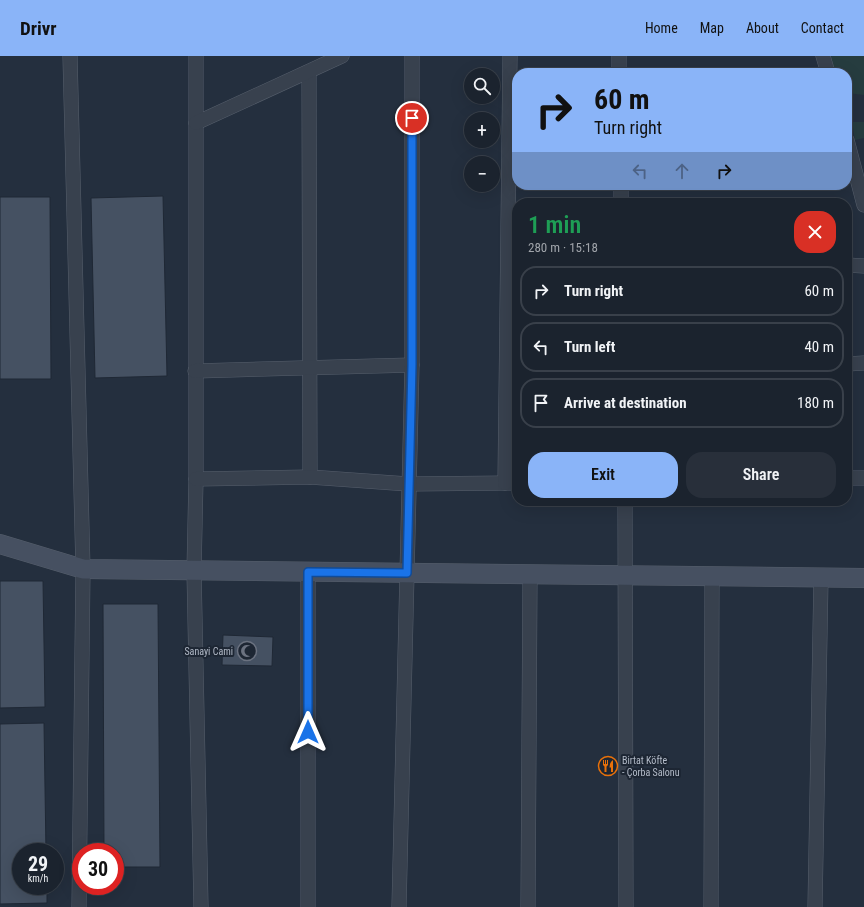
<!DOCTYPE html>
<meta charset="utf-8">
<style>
body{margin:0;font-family:"Roboto Condensed",sans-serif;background:#282f3a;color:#f1f3f6;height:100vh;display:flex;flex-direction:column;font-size:15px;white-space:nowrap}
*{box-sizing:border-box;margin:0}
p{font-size:13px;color:#a0a4aa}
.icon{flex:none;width:22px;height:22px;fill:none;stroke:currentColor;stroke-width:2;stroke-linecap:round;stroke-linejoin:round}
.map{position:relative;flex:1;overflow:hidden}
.side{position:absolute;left:512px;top:142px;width:340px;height:308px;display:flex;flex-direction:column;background:#1b232e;border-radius:16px;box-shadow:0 4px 16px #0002,0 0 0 1px #39404a}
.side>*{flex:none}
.banner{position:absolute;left:512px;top:12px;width:340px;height:122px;border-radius:16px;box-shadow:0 4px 16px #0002,0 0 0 1px #39404a;background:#8ab4f8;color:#111;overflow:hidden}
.buttons{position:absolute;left:464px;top:12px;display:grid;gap:8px}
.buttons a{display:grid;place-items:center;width:36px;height:36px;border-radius:50%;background:#1b232e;box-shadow:0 4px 16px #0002,0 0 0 1px #39404a;font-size:20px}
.speed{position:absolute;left:12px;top:787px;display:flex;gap:8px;font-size:20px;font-weight:700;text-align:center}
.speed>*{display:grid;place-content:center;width:52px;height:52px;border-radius:50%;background:#1b232e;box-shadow:0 4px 16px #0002,0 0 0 1px #39404a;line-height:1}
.speed small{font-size:10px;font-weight:400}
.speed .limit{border:6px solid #d22;background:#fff;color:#111}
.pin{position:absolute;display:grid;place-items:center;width:34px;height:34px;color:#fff;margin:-17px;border:2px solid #fff;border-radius:50%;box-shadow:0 1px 4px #0007}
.me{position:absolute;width:44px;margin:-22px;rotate:0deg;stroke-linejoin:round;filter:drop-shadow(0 0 3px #0008)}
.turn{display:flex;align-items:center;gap:14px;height:84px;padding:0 16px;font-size:18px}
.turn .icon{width:52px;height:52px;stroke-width:2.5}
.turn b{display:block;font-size:28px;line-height:34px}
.lanes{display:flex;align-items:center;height:38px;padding:0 16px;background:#0003;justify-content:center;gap:20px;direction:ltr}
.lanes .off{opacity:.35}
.round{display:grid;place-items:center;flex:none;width:42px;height:42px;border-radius:16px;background:#282f3a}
.headline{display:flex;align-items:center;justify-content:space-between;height:68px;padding:0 16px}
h1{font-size:24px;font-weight:600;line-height:30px;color:#1e9e55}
.button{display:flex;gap:8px;margin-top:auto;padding:8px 16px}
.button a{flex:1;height:46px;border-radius:16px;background:#8ab4f8;color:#111;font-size:16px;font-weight:600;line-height:46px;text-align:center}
.button a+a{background:#282f3a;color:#f1f3f6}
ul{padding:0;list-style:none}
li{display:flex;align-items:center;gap:12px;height:50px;margin:0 8px 6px;padding:0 8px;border:2px solid #39404a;border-radius:16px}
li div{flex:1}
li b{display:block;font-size:15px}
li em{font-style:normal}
header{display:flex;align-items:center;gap:24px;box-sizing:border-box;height:56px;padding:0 20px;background:#8ab4f8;color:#111}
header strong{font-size:19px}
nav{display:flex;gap:22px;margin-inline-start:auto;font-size:14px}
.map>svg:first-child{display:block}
.green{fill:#263c3f}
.building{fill:#455162;stroke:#1f2835}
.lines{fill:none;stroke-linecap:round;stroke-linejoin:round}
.street-casing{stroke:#565f6c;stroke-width:15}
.secondary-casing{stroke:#565f6c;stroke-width:20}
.street{stroke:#38414e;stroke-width:14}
.secondary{stroke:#465061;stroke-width:19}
.route-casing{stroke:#114b97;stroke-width:10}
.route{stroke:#1a73e8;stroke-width:7}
.labels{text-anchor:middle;stroke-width:4;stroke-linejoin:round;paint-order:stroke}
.poi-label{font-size:10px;fill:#b4bcc9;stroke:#1d2633;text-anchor:end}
</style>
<header>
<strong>Drivr</strong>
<nav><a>Home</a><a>Map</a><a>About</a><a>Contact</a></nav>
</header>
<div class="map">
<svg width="864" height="851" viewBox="0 0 864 851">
<rect width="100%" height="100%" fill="#242f3e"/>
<g class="green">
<path d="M 831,0 L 864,0 L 864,39 L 847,37 L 847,17 L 835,17 Z"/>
<path d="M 852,66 L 864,66 L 864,82 L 855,84 Z"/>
</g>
<g class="building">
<path d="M 163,140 L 167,320 L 95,322 L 91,142 Z"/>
<path d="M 0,141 L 50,141 L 51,323 L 0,323 Z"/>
<path d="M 0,525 L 43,525 L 45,651 L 0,652 Z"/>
<path d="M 103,548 L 158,548 L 160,811 L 115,811 L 115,796 L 104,796 Z"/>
<path d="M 223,579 L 273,581 L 272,610 L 222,609 Z"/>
<path d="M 44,667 L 46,796 L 21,796 L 21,830 L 47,830 L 47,847 L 0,848 L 0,668 Z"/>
</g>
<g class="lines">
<defs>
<g id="street">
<path d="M 70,0 L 83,513 L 79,851"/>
<path d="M 196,0 L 196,423 L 194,515 L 201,851"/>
<path d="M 619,0 L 619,17"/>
<path d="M 823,0 L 828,17"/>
<path d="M 309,16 L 310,421"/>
<path d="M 196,67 L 342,0"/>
<path d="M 847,84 L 864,149"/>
<path d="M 621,129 L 621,147"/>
<path d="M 847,209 L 864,210"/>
<path d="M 847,308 L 864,307"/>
<path d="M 195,315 L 412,309"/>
<path d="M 847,422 L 864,422"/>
<path d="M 196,423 L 310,421 L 408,428 L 517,427"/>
<path d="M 505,427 L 510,0"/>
<path d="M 625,445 L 626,851"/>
<path d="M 308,516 L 308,851"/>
<path d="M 399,851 L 412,309 L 412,0"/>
<path d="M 528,851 L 530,519"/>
<path d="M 711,851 L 712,521"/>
<path d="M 815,851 L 821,522"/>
</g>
<path id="secondary" d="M 0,488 L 83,513 L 864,522"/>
</defs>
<use href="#street" class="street-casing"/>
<use href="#secondary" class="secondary-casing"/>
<use href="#street" class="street"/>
<use href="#secondary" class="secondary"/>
</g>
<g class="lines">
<defs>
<path id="route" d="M 308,676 L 308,516 L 407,517 L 412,309 L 412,62"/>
</defs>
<use href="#route" class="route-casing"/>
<use href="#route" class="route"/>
</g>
<defs>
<symbol id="mosque-ring" viewBox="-11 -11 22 22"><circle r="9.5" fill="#1d2633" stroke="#6b7280" stroke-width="1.5"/><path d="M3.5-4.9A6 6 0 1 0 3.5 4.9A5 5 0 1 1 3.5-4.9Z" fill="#6b7280"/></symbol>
<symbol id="restaurant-ring" viewBox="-11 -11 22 22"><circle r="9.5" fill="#1d2633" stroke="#e8710a" stroke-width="1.5"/><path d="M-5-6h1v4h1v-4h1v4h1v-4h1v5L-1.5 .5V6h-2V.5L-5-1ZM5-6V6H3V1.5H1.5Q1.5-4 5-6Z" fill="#e8710a"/></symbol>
</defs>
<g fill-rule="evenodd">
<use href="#mosque-ring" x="236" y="584" width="22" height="22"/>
<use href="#restaurant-ring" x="597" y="699" width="22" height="22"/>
</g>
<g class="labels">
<g class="poi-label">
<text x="233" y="599">Sanayi Cami</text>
<text x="622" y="708" text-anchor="start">Birtat Köfte<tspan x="622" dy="12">- Çorba Salonu</tspan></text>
</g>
</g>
</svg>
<div class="buttons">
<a><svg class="icon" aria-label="search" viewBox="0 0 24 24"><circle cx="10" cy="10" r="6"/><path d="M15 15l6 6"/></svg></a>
<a>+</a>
<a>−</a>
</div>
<div class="speed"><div>29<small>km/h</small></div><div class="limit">30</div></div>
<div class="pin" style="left:412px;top:62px;background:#d93025"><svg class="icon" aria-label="arrive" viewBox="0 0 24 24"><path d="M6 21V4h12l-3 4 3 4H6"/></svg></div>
<svg class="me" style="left:308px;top:676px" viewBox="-20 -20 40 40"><path d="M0-17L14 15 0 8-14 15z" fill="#1a73e8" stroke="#fff" stroke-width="4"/></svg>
<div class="banner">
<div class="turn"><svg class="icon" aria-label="right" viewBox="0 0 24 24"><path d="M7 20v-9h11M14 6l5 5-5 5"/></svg><div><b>60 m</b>Turn right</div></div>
<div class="lanes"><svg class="icon off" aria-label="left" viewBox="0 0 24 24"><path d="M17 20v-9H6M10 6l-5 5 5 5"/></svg><svg class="icon off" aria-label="ahead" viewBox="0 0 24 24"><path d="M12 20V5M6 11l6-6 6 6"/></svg><svg class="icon" aria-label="right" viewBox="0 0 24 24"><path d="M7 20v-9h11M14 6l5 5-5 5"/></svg></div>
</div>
<section class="side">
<div class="headline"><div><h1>1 min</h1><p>280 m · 15:18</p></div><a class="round" style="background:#d93025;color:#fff"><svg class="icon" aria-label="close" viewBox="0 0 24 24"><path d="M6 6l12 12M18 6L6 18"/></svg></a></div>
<ul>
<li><svg class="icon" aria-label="right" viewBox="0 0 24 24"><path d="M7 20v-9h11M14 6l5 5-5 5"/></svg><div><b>Turn right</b></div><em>60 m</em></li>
<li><svg class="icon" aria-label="left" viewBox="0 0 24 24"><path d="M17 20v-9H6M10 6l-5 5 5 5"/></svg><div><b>Turn left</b></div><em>40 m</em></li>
<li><svg class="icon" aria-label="arrive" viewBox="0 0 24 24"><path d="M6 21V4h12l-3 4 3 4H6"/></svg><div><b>Arrive at destination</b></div><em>180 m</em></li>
</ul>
<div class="button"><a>Exit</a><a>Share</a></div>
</section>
</div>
